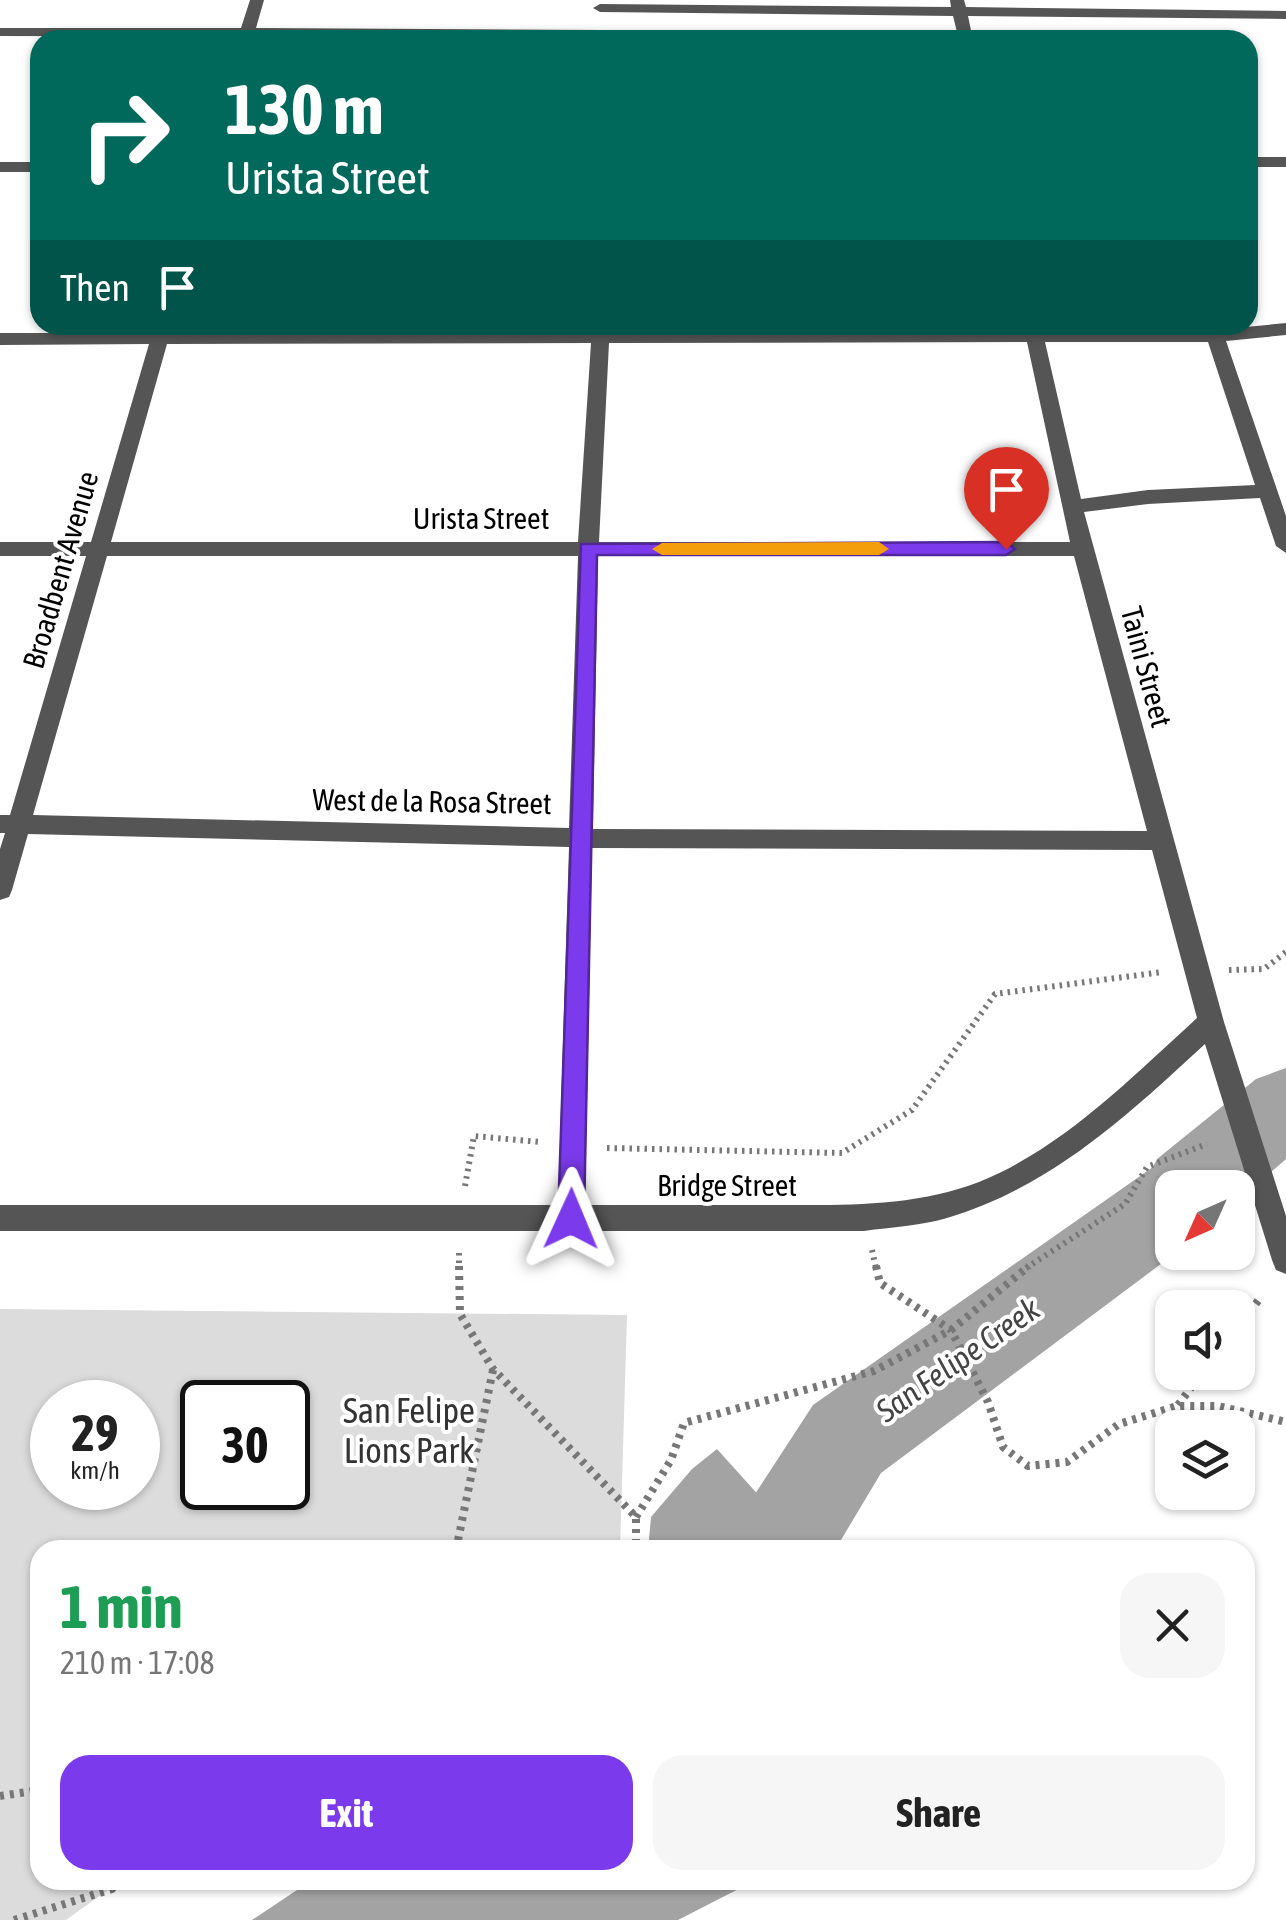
<!DOCTYPE html>
<meta charset="utf-8">
<style>
body{margin:0;font-family:"Asap Condensed",sans-serif;background:#f6f6f6;color:#222;height:100vh;display:flex;flex-direction:column;font-size:38px;white-space:nowrap}
*{box-sizing:border-box;margin:0}
p{font-size:32px;color:#767676}
.icon{flex:none;width:55px;height:55px;fill:none;stroke:currentColor;stroke-width:2;stroke-linecap:round;stroke-linejoin:round}
.map{position:relative;flex:1;overflow:hidden}
.drawer{position:absolute;left:30px;top:1540px;width:1225px;height:350px;display:flex;flex-direction:column;background:#fff;border-radius:30px;box-shadow:0 2px 8px #0004}
.drawer>*{flex:none}
.guide{position:absolute;left:30px;top:30px;width:1228px;height:305px;border-radius:30px;box-shadow:0 2px 8px #0004;background:#00695c;color:#fff;overflow:hidden}
.needle{width:65px;rotate:225deg}
.fabs{position:absolute;left:1155px;top:1170px;display:grid;gap:20px}
.fabs a{display:grid;place-items:center;width:100px;height:100px;border-radius:20px;background:#fff;box-shadow:0 2px 8px #0004;font-size:50px}
.speed{position:absolute;left:30px;top:1380px;display:flex;gap:20px;font-size:50px;font-weight:700;text-align:center}
.speed>*{display:grid;place-content:center;width:130px;height:130px;border-radius:50%;background:#fff;box-shadow:0 2px 8px #0004;line-height:1}
.speed small{font-size:25px;font-weight:400}
.speed .limit{border:5px solid #111;border-radius:15px;background:#fff;color:#111}
.pin{position:absolute;display:grid;place-items:center;width:85px;height:85px;color:#fff;margin:-102px -42px;border-radius:50% 50% 50% 0;rotate:-45deg;box-shadow:0 0 10px #0007}
.pin .icon{rotate:45deg}
.me{position:absolute;width:110px;margin:-55px;rotate:1deg;stroke-linejoin:round;filter:drop-shadow(0 0 8px #0008)}
.turn{display:flex;align-items:center;gap:35px;height:210px;padding:0 30px;font-size:45px}
.turn .icon{width:130px;height:130px;stroke-width:2.5}
.turn b{display:block;font-size:70px;line-height:85px}
.then{display:flex;align-items:center;height:95px;padding:0 30px;background:#0003;gap:20px;font-size:38px}
.round{display:grid;place-items:center;flex:none;width:105px;height:105px;border-radius:30px;background:#f6f6f6}
.overview{display:flex;align-items:center;justify-content:space-between;height:170px;padding:0 30px}
h1{font-size:60px;font-weight:700;line-height:75px;color:#1e9e55}
.primary-button{display:flex;gap:20px;margin-top:auto;padding:20px 30px}
.primary-button a{flex:1;height:115px;border-radius:30px;background:#7c3aed;color:#fff;font-size:40px;font-weight:700;line-height:115px;text-align:center}
.primary-button a+a{background:#f6f6f6;color:#222}
.map>svg:first-child{display:block}
.green{fill:#dcdcdc;fill-rule:evenodd}
.water{fill:#a3a3a3}
.lines{fill:none;stroke-linecap:round;stroke-linejoin:round}
.river{fill:#a3a3a3;fill-rule:evenodd}
.path-far1{stroke:#777;stroke-width:6;stroke-dasharray:2.5 5;stroke-linecap:butt}
.path{stroke:#777;stroke-width:8;stroke-dasharray:4 6;stroke-linecap:butt}
.minor{fill:#555;fill-rule:evenodd}
.route{fill:#7c3aed;stroke:#51269a;stroke-width:2.5}
.slow{fill:#f59e0b}
.labels{text-anchor:middle;stroke-width:8;stroke-linejoin:round;paint-order:stroke}
.street-label{font-size:30px;fill:#000;stroke:#fff}
.water-label{font-size:32px;font-style:italic;fill:#444;stroke:#fff}
.near-park-label{font-size:35px;fill:#333;stroke:#fff}
</style>
<div class="map">
<svg width="1286" height="1920" viewBox="0 0 1286 1920">
<rect width="100%" height="100%" fill="#fff"/>
<path class="green" d="M 0,1309 L 627,1315 L 620,1550 L 40,1550 L 40,1880 L 122,1880 L 66,1920 L 0,1920 ZM 52,1402 L 138,1402 L 138,1488 L 52,1488 ZM 202,1402 L 288,1402 L 288,1488 L 202,1488 Z"/>
<g class="water">
<path d="M 717,1449 L 808,1550 L 648,1550 L 651,1517 L 692,1469 Z"/>
<path d="M 312,1880 L 756,1880 L 678,1920 L 252,1920 Z"/>
</g>
<g class="lines">
<path class="river" d="M 1286,1068 L 1286,1159 L 1238,1201 L 1238,1188 L 1172,1188 L 1172,1252 L 1177,1252 L 881,1473 L 835,1550 L 728,1550 L 742,1514 L 813,1405 L 1153,1167 L 1157,1159 L 1256,1079 Z"/>
<g class="path-far1">
<path d="M 1229,970 L 1264,969 L 1286,952"/>
<path d="M 607,1148 L 842,1153 L 912,1110 L 995,994 L 1162,972"/>
<path d="M 465,1186 L 474,1136 L 540,1142"/>
<path d="M 872,1250 L 876,1268"/>
<path d="M 459,1253 L 459,1268"/>
<path d="M 1026,1268 L 1125,1204 L 1147,1167 L 1207,1144"/>
</g>
<g class="path">
<path d="M 459,1266 L 460,1314 L 493,1369 L 636,1517 L 636,1550"/>
<path d="M 876,1266 L 880,1283 L 951,1330 L 988,1402 L 1003,1447 L 1028,1466 L 1067,1462 L 1119,1424 L 1177,1406 L 1218,1406 L 1286,1422"/>
<path d="M 1238,1328 L 1260,1298"/>
<path d="M 1178,1405 L 1203,1372"/>
<path d="M 636,1517 L 671,1460 L 684,1423 L 874,1371 L 951,1330 L 1029,1266"/>
<path d="M 456,1550 L 493,1370"/>
<path d="M 0,1796 L 40,1790"/>
<path d="M 14,1920 L 112,1889 L 117,1880"/>
</g>
<g class="minor">
<path d="M 250,0 L 264,0 L 256,28 L 600,30 L 607,34 L 600,38 L 0,36 L 0,28 L 241,28 Z"/>
<path d="M 950,0 L 964,0 L 966,7 L 1286,11 L 1286,19 L 968,16 L 973,40 L 959,40 L 953,16 L 600,12 L 593,8 L 600,4 L 951,7 Z"/>
<rect x="1248" y="157" width="38" height="10"/>
<rect x="0" y="162" width="40" height="10"/>
<path d="M 1286,323 L 1286,335 L 1226,341 L 1286,516 L 1286,553 L 1276,546 L 1260,498 L 1148,504 L 1084,512 L 1224,1022 L 1286,1216 L 1286,1274 L 1276,1270 L 1272,1260 L 1205,1044 C 1127,1116 1051,1187 947,1218 C 920,1226 892,1227 864,1231 L 0,1231 L 0,1205 L 558,1205 L 569,847 L 28,834 L 12,890 L 9,897 L 0,900 L 0,849 L 5,833 L 0,833 L 0,815 L 10,815 L 86,556 L 0,556 L 0,542 L 91,542 L 149,344 L 0,345 L 0,333 L 152,333 L 160,325 L 168,326 L 170,333 L 592,332 L 592,325 L 610,325 L 610,332 L 1024,331 L 1023,325 L 1041,325 L 1042,331 L 1215,330 ZM 1027,342 L 1070,542 L 599,542 L 609,343 ZM 1045,342 L 1208,342 L 1255,485 L 1148,490 L 1081,499 ZM 591,343 L 578,542 L 111,542 L 167,344 ZM 107,556 L 578,556 L 569,828 L 33,815 ZM 598,556 L 1074,556 L 1147,831 L 593,829 ZM 592,848 L 1152,850 L 1197,1018 C 1131,1078 1063,1148 979,1182 C 911,1208 839,1205 768,1205 C 707,1205 646,1205 585,1205 Z"/>
</g>
</g>
<path class="route" d="M 1006,542 L 1015,549 L 1006,555 L 597,555 L 584,1219 L 580,1227 L 571,1231 L 562,1227 L 558,1219 L 581,544 Z"/>
<path class="slow" d="M 879,542 L 889,549 L 879,555 L 662,555 L 652,549 L 662,543 Z"/>
<g class="labels">
<g class="street-label">
<text x="481" y="529">Urista Street</text>
<text transform="translate(61 570) rotate(-74)" y="10">Broadbent Avenue</text>
<text transform="translate(1146 667) rotate(75)" y="10">Taini Street</text>
<text transform="translate(432 802) rotate(1)" y="10">West de la Rosa Street</text>
<text x="727" y="1196">Bridge Street</text>
</g>
<g class="water-label">
<text transform="translate(958 1360) rotate(-35)" y="11">San Felipe Creek</text>
</g>
<g class="near-park-label">
<text x="409" y="1423">San Felipe<tspan x="409" dy="40">Lions Park</tspan></text>
</g>
</g>
</svg>
<div class="fabs">
<a><svg class="needle" viewBox="-14 -14 28 28"><path d="M0-13l5 13h-10z" fill="#e53935"/><path d="M0 13l5-13h-10z" fill="#767676"/></svg></a>
<a><svg class="icon" aria-label="sound" viewBox="0 0 24 24"><path d="M4 9h4l5-4v14l-5-4H4zM17 9q2 3 0 6"/></svg></a>
<a><svg class="icon" aria-label="layers" viewBox="0 0 24 24"><path d="M12 4l9 5-9 5-9-5zM3 14l9 5 9-5"/></svg></a>
</div>
<div class="speed"><div>29<small>km/h</small></div><div class="limit">30</div></div>
<div class="pin" style="left:1006px;top:549px;background:#d93025"><svg class="icon" aria-label="arrive" viewBox="0 0 24 24"><path d="M6 21V4h12l-3 4 3 4H6"/></svg></div>
<svg class="me" style="left:571px;top:1219px" viewBox="-20 -20 40 40"><path d="M0-17L14 15 0 8-14 15z" fill="#7c3aed" stroke="#fff" stroke-width="4"/></svg>
<div class="guide">
<div class="turn"><svg class="icon" aria-label="right" viewBox="0 0 24 24"><path d="M7 20v-9h11M14 6l5 5-5 5"/></svg><div><b>130 m</b>Urista Street</div></div>
<div class="then">Then<svg class="icon" aria-label="arrive" viewBox="0 0 24 24"><path d="M6 21V4h12l-3 4 3 4H6"/></svg></div>
</div>
<section class="drawer">
<div class="overview"><div><h1>1 min</h1><p>210 m · 17:08</p></div><a class="round"><svg class="icon" aria-label="close" viewBox="0 0 24 24"><path d="M6 6l12 12M18 6L6 18"/></svg></a></div>
<div class="primary-button"><a>Exit</a><a>Share</a></div>
</section>
</div>
